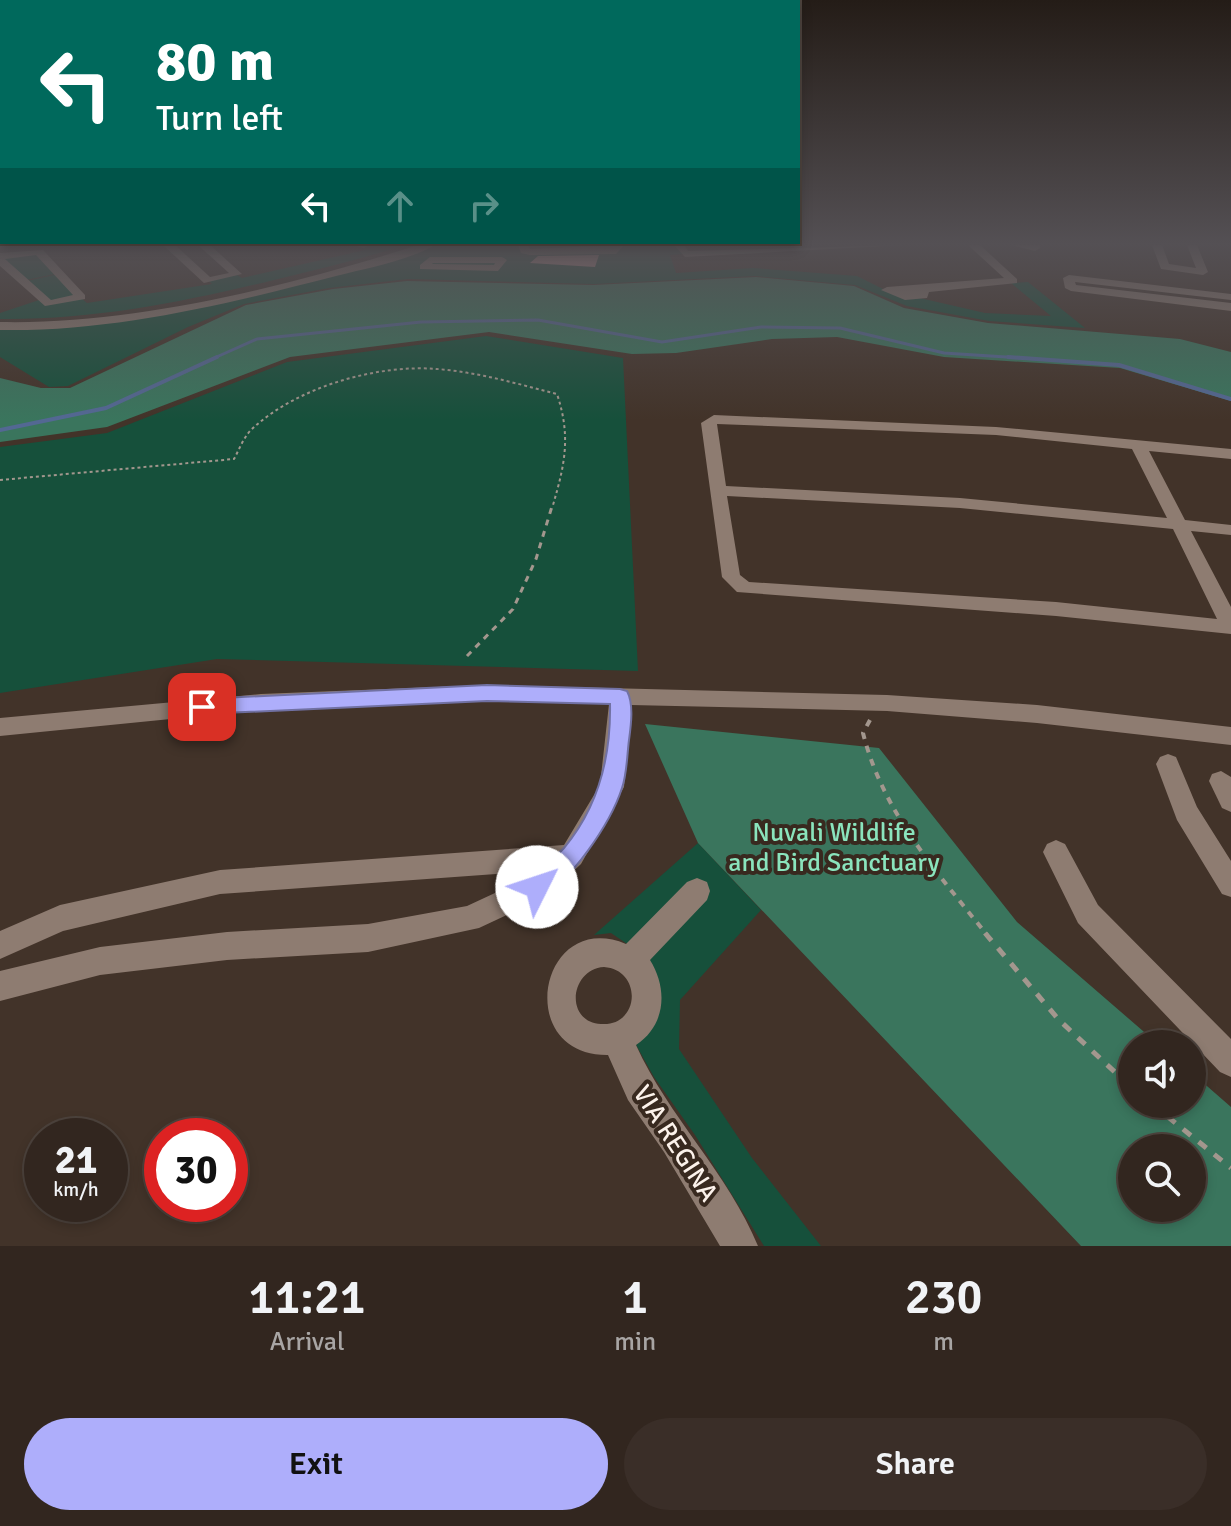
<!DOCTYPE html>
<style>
body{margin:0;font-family:Signika,sans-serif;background:#3a2e28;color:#f1f3f6;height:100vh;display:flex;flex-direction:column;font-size:30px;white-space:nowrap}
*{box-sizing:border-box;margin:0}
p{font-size:26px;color:#a8a5a4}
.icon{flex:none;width:44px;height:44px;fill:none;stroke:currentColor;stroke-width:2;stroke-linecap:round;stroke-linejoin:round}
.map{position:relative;height:1246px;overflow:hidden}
.details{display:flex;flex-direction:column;background:#32261f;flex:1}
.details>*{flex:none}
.banner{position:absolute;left:0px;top:0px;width:800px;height:244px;box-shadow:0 4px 12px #0003,0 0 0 2px #4d433d;background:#00695c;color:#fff;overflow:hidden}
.controls{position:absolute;left:1118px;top:1030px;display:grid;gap:16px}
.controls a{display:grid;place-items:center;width:88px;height:88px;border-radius:50%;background:#32261f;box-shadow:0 4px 12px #0003,0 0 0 2px #4d433d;font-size:40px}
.speed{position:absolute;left:24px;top:1118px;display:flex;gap:16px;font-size:40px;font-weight:700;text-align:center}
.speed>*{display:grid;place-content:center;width:104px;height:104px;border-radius:50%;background:#32261f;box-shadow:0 4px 12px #0003,0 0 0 2px #4d433d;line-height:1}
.speed small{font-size:20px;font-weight:400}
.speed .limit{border:12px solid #d22;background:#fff;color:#111}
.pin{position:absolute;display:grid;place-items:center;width:68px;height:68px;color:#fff;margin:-34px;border-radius:16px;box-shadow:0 4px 12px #0006}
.me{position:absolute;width:88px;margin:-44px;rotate:49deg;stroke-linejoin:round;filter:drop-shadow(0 0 6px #0008)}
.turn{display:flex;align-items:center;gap:28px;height:168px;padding:0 24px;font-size:36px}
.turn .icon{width:104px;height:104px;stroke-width:2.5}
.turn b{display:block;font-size:56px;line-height:68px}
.lanes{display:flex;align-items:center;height:76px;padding:0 24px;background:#0003;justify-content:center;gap:40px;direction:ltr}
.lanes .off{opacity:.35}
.eta{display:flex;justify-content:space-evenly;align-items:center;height:136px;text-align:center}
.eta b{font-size:48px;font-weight:600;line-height:56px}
.action{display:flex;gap:16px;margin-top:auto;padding:16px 24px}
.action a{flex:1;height:92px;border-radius:48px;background:#aeaefb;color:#111;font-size:32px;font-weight:600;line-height:92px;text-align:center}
.action a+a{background:#3a2e28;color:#f1f3f6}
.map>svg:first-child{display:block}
.green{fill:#16503b}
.forest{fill:#3a755d;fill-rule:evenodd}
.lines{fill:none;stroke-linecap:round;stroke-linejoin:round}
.stream-far1{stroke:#536893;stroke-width:3}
.stream{stroke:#536893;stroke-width:4}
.building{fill:#e2a4a2}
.path-far3{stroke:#a3978e;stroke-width:2;stroke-dasharray:3 3;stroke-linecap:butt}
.path-far2{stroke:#a3978e;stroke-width:3;stroke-dasharray:6 6;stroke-linecap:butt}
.path-far1{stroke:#a3978e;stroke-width:4;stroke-dasharray:7 7;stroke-linecap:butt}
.path{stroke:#a3978e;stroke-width:5;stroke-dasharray:10 10;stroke-linecap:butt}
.minor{fill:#8e7c71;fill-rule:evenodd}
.route{fill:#aeaefb;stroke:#7171a3;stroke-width:2}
.labels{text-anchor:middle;stroke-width:8;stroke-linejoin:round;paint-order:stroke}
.near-park-label{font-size:26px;fill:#8ae4bd;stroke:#38291f}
.near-street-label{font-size:26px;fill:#fcf2eb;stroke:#38291f}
</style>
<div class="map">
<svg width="1231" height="1246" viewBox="0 0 1231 1246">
<rect width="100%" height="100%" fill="#423329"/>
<g class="green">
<path d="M 365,245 L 405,245 C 362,259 318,269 274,280 C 183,302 94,320 0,319 L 0,313 L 42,299 L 49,305 L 81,298 L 87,303 L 212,284 L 209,281 L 237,275 L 242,278 L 365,250 L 360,247 Z"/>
<path d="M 431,245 L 678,245 L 682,254 L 670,255 L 676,273 L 753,268 L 857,276 L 885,290 L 985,313 L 1051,316 L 1011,283 L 1028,282 L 1085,328 L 989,321 L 907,306 L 855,285 L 755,276 L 594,284 L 408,279 L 329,288 L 244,304 L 188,327 L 68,386 L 49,387 L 0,357 L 0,327 L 134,317 L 310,280 Z"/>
<path d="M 37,253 L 55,274 L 26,280 L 0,257 Z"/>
<path d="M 58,274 L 77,297 L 50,303 L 27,281 Z"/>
<path d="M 486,336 L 623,358 L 638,671 L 217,659 L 0,693 L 0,447 L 107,433 L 287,362 Z"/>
<path d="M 698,843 L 761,910 L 680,1000 L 679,1049 L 752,1158 L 821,1246 L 764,1246 L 695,1135 L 654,1077 L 630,1034 L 639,952 L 611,933 L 594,935 Z"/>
</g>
<g class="forest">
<path d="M 756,277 L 854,286 L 904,308 L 988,323 L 1180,339 L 1231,352 L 1231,401 L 1120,368 L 944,357 L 837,337 L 772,339 L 676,353 L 632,354 L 489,332 L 290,357 L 107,427 L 0,442 L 0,378 L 41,388 L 70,388 L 246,305 L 333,289 L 407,281 L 593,285 Z"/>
<path d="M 645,724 L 879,748 L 1017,922 L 1158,1044 L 1132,1044 L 1132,1104 L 1192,1104 L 1192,1073 L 1231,1107 L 1231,1246 L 1081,1246 L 698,843 ZM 1132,1148 L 1192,1148 L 1192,1208 L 1132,1208 Z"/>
</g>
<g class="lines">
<path class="stream-far1" d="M 212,359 L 257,339 L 421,322 L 538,320 L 662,342 L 761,327 L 840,328 L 944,353 L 1037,359"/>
<g class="stream">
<path d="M 1008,357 L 1119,365 L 1231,399"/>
<path d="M 0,430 L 106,408 L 217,357"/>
</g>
</g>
<path class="building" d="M 599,255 L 595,267 L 530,263 L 538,256 Z"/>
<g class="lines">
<path class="path-far3" d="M 0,480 L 234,459 C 240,448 244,436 253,428 C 298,387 377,364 437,369 C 478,372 518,384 557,394 C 571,436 565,464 553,505"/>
<path class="path-far2" d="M 467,656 L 513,609 L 536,559 L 553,503"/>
<path class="path-far1" d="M 870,720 L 863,733 C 883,813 937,872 987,935"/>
<g class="path">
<path d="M 985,933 L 1059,1020 L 1132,1088"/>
<path d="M 1152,1104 L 1231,1168"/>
</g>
<g class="minor">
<path d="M 163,245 L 175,245 L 210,277 L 229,273 L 198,245 L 210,245 L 242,274 L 204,283 Z"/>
<path d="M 351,245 L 369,245 L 364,248 Z"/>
<path d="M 418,245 L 435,245 C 407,261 367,268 336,276 C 227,304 113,332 0,330 L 0,322 C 134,325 290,286 418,245 Z"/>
<path d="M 518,245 L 528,245 L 530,249 L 624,245 L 616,254 L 530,255 L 521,253 Z"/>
<path d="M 674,245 L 684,245 L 688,251 L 903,245 L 685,257 Z"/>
<path d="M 968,245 L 980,245 L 1017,279 L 1017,283 L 929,292 L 927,298 L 905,300 L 881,290 L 887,287 L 1004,278 Z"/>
<path d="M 1011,245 L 1040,245 L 1040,248 L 1035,251 Z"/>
<path d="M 1152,245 L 1162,245 L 1169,264 L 1196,268 L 1187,245 L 1197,245 L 1208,272 L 1203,275 L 1161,269 Z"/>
<path d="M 43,250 L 85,295 L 85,299 L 45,306 L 0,266 L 0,253 ZM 36,255 L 73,295 L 51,300 L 5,259 Z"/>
<path d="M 430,257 L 502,257 L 507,260 L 498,271 L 420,269 L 420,265 ZM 495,263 L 494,265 L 432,264 L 433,263 Z"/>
<path d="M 1069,275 L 1231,294 L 1231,300 L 1075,282 L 1076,285 L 1231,303 L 1231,311 L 1071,291 L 1065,288 L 1063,278 Z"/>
<path d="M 714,415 L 996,427 L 1231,449 L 1231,459 L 1149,451 L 1185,520 L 1231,525 L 1231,535 L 1191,531 L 1231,607 L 1231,634 L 1056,616 L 737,592 L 722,577 L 701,423 ZM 717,424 L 996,435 L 1132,449 L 1167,518 L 960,498 L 726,486 ZM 727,496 L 960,508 L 1173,529 L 1217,619 L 1056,602 L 749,582 L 740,575 Z"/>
<path d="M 487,685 L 887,695 L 1037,705 L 1231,727 L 1231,745 L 1037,723 L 887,711 L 631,705 L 624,787 L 581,864 L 547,896 L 479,928 L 368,952 L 227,960 L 100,975 L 0,1001 L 0,971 L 100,947 L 227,932 L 368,924 L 467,906 L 527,878 L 536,871 L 220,894 L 63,931 L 0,959 L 0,931 L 60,905 L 220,870 L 564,845 L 600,785 L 609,704 L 487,701 L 261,710 L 0,736 L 0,718 L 261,694 Z"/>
<path d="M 1168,754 L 1176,757 L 1197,807 L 1231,861 L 1231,897 L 1222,894 L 1177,820 L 1156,764 L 1160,757 Z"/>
<path d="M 1221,771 L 1231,777 L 1231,812 L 1222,808 L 1209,781 L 1212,774 Z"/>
<path d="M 1056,840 L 1065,844 L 1098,905 L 1231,1039 L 1231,1077 L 1220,1072 L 1078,923 L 1043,852 L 1047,844 Z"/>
<path d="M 697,878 L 707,882 L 710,891 L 707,900 L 650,960 C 668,989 666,1025 636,1045 C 668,1116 728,1173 758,1246 L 720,1246 L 664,1152 L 628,1100 L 608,1055 C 512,1056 539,908 626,944 L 687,882 ZM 604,967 C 643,970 640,1027 601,1024 C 564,1022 570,969 604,967 Z"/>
</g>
</g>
<linearGradient id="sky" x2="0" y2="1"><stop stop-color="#241c17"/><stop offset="0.58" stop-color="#545054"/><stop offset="1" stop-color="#545054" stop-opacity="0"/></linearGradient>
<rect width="1231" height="420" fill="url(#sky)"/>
<path class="route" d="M 487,685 L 620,689 L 627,691 C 634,704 631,725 629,740 C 627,755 627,774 622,788 C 611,822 570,885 537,898 L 528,895 L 525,887 C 532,869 552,862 564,848 C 599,806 611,757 610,704 L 487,701 L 202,714 L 195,712 L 192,707 L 195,701 L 202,699 Z"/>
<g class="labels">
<g class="near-park-label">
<text x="834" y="841">Nuvali Wildlife<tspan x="834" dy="30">and Bird Sanctuary</tspan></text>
</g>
<g class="near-street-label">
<text transform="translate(676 1143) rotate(57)" y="9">VIA REGINA</text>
</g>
</g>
</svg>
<div class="controls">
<a><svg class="icon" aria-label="sound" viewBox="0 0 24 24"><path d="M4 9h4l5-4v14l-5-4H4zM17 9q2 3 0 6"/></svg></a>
<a><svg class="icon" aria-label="search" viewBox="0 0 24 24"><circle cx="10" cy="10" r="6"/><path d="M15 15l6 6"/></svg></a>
</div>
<div class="speed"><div>21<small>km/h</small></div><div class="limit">30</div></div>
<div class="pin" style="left:202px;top:707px;background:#d93025"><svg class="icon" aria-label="arrive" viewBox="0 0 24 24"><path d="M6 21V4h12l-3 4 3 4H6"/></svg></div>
<svg class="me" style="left:537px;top:887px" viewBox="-20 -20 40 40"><circle r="19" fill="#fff"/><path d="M0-13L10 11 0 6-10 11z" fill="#aeaefb"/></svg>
<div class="banner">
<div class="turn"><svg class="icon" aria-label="left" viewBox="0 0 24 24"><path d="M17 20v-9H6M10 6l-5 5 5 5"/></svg><div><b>80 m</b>Turn left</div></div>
<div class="lanes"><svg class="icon" aria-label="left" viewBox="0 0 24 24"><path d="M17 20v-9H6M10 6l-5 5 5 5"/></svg><svg class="icon off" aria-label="ahead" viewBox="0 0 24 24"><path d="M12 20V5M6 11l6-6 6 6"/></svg><svg class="icon off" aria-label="right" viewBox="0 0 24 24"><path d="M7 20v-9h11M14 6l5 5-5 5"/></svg></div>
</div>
</div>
<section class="details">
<div class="eta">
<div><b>11:21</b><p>Arrival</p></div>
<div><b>1</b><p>min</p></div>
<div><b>230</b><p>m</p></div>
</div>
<div class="action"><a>Exit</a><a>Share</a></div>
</section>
